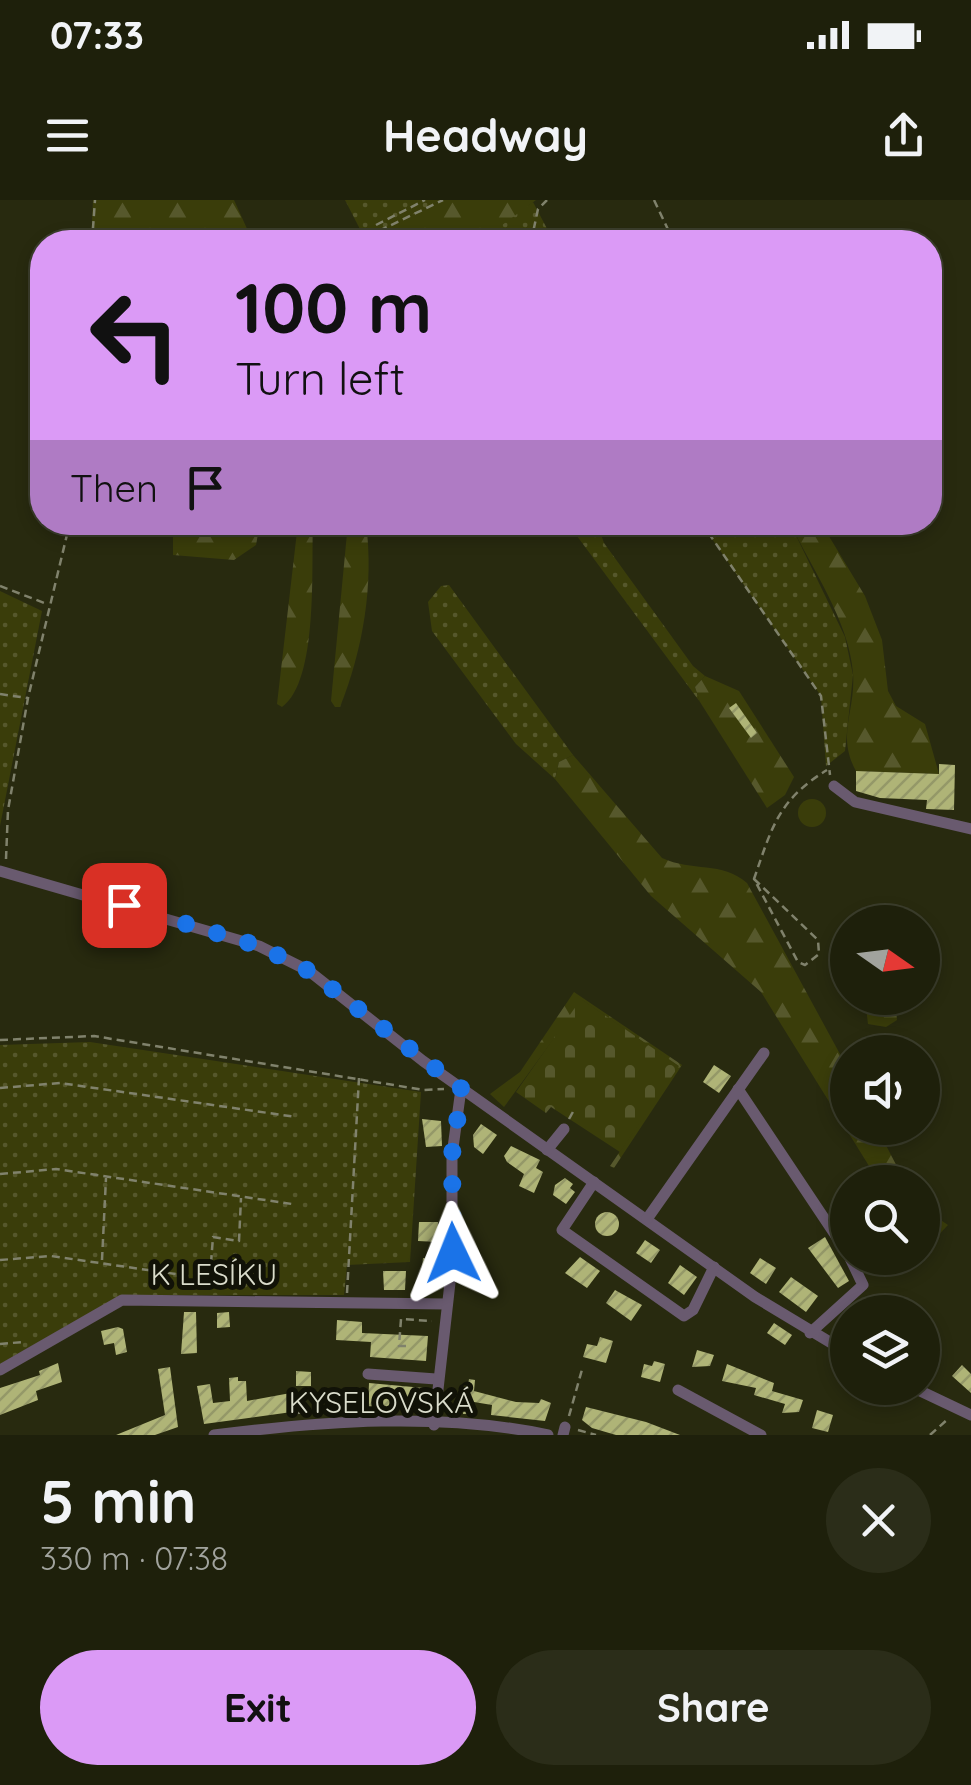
<!DOCTYPE html>
<meta charset="utf-8">
<style>
body{margin:0;font-family:Quicksand,sans-serif;background:#2b2d19;color:#f1f3f6;height:100vh;display:flex;flex-direction:column;font-size:38px;white-space:nowrap}
*{box-sizing:border-box;margin:0}
p{font-size:32px;color:#a1a39d}
.icon{flex:none;width:55px;height:55px;fill:none;stroke:currentColor;stroke-width:2;stroke-linecap:round;stroke-linejoin:round}
.map{position:relative;height:1235px;overflow:hidden}
.sheet{display:flex;flex-direction:column;background:#1e200b;flex:1}
.sheet>*{flex:none}
.top-card{position:absolute;left:30px;top:30px;width:912px;height:305px;border-radius:40px;box-shadow:0 5px 15px #0003,0 0 0 2px #3c3e2c;background:#db9af6;color:#111;overflow:hidden}
.needle{width:65px;rotate:104deg}
.tools{position:absolute;left:830px;top:705px;display:grid;gap:20px}
.tools a{display:grid;place-items:center;width:110px;height:110px;border-radius:50%;background:#1e200b;box-shadow:0 5px 15px #0003,0 0 0 2px #3c3e2c;font-size:50px}
.pin{position:absolute;display:grid;place-items:center;width:85px;height:85px;color:#fff;margin:-42px;border-radius:20px;box-shadow:0 5px 15px #0006}
.me{position:absolute;width:110px;margin:-55px;rotate:358deg;stroke-linejoin:round;filter:drop-shadow(0 0 8px #0008)}
.turn{display:flex;align-items:center;gap:35px;height:210px;padding:0 40px;font-size:45px}
.turn .icon{width:130px;height:130px;stroke-width:2.5}
.turn b{display:block;font-size:70px;line-height:85px}
.then{display:flex;align-items:center;height:95px;padding:0 40px;background:#0003;gap:20px;font-size:38px}
.round{display:grid;place-items:center;flex:none;width:105px;height:105px;border-radius:52px;background:#2b2d19}
.summary{display:flex;align-items:center;justify-content:space-between;height:170px;padding:0 40px}
h1{font-size:60px;font-weight:800;line-height:75px}
.cta{display:flex;gap:20px;margin-top:auto;padding:20px 40px}
.cta a{flex:1;height:115px;border-radius:60px;background:#db9af6;color:#111;font-size:40px;font-weight:800;line-height:115px;text-align:center}
.cta a+a{background:#2b2d19;color:#f1f3f6}
.status{display:flex;justify-content:space-between;align-items:center;height:70px;padding:0 50px;background:#1e200b;direction:ltr}
.status svg{height:28px;fill:currentColor}
header{display:flex;justify-content:space-between;align-items:center;height:130px;padding:0 40px;background:#1e200b;font-size:45px;font-weight:800}
.map>svg:first-child{display:block}
.grass{fill:url(#grass-dots)}
.forest{fill:url(#forest-firs)}
.cemetery{fill:url(#cemetery-stones)}
.building{fill:url(#building-hatch)}
.lines{fill:none;stroke-linecap:round;stroke-linejoin:round}
.path{stroke:#80826c;stroke-width:2.5;stroke-dasharray:8 5;stroke-linecap:butt}
.minor{stroke:#695a6f;stroke-width:11}
.route{stroke:#1a73e8;stroke-width:18;stroke-dasharray:0 32.4}
.labels{text-anchor:middle;stroke-width:10;stroke-linejoin:round;paint-order:stroke}
.street-label{font-size:30px;fill:#dadccb;stroke:#111207}
</style>
<div class="status"><b>07:33</b><svg viewBox="0 0 49 12"><path d="M0 12V9h3v3zM5 12V6h3v6zM10 12V3h3v9zM15 12V0h3v12zM26 1h20v11H26zM47 4h2v5h-2z"/></svg></div>
<header><svg class="icon" aria-label="menu" viewBox="0 0 24 24"><path d="M4 6h16M4 12h16M4 18h16"/></svg>Headway<svg class="icon" aria-label="share" viewBox="0 0 24 24"><path d="M12 15V3M7 8l5-5 5 5M5 13v7h14v-7"/></svg></header>
<div class="map">
<svg width="971" height="1235" viewBox="0 0 971 1235">
<defs>
<pattern id="grass-dots" width="8" height="8" patternUnits="userSpaceOnUse" patternTransform="scale(2.5)"><rect width="8" height="8" fill="#3a3d0a"/><path d="M2 2h.1M6 6h.1" fill="none" stroke="#56582c" stroke-width="1.8" stroke-linecap="round"/></pattern>
<pattern id="forest-firs" width="22" height="20" patternUnits="userSpaceOnUse" patternTransform="scale(2.5)"><rect width="22" height="20" fill="#3a3d0a"/><path d="M5 1l3.5 6h-7zM16 11l3.5 6h-7z" fill="#56582c"/></pattern>
<pattern id="cemetery-stones" width="16" height="16" patternUnits="userSpaceOnUse" patternTransform="scale(2.5)"><rect width="16" height="16" fill="#3a3d0a"/><path d="M2 7V4a2 2 0 0 1 4 0v3zM10 15v-3a2 2 0 0 1 4 0v3z" fill="#56582c"/></pattern>
<pattern id="building-hatch" width="6" height="6" patternUnits="userSpaceOnUse" patternTransform="scale(2.5)"><rect width="6" height="6" fill="#afb477"/><path d="M-1 1l2-2M0 6l6-6M5 7l2-2" fill="none" stroke="#949868"/></pattern>
</defs>
<rect width="100%" height="100%" fill="#282a0f"/>
<g class="grass">
<path d="M 345,0 L 443,0 L 365,39 Z"/>
<path d="M 533,2 L 554,42 L 479,42 L 484,36 Z"/>
<path d="M 597,323 L 604,343 L 693,466 L 705,476 L 695,487 L 700,502 L 574,332 Z"/>
<path d="M 701,323 L 790,323 L 845,437 L 853,475 L 845,551 L 826,566 L 821,496 Z"/>
<path d="M 449,385 L 573,555 L 559,562 L 555,579 L 516,544 L 432,431 L 428,402 L 441,386 Z"/>
<path d="M 0,391 L 42,411 L 0,626 Z"/>
<path d="M 90,842 L 421,892 L 410,1062 L 347,1065 L 344,1095 L 121,1095 L 0,1164 L 0,845 Z"/>
</g>
<g class="forest">
<path d="M 93,0 L 234,0 L 253,42 L 91,42 Z"/>
<path d="M 443,0 L 536,0 L 479,42 L 356,42 Z"/>
<path d="M 173,323 L 173,322 L 260,323 L 256,345 L 234,360 L 173,355 Z"/>
<path d="M 298,323 L 313,323 C 311,364 319,481 282,507 L 277,504 Z"/>
<path d="M 348,323 L 366,323 C 374,385 363,449 340,507 L 335,507 L 331,501 Z"/>
<path d="M 790,323 L 821,323 L 865,396 L 882,440 L 888,491 L 896,506 L 925,524 L 939,574 L 856,571 C 836,535 856,511 853,473 C 849,421 812,369 790,323 Z"/>
<path d="M 705,476 L 739,491 L 794,577 L 785,595 L 767,608 L 700,502 L 695,487 Z"/>
<path d="M 573,555 L 662,658 C 692,672 722,661 747,683 L 847,867 L 848,928 L 877,928 L 905,982 L 879,982 L 761,792 L 651,696 L 555,579 L 559,562 Z"/>
<circle cx="812" cy="613" r="14"/>
<path d="M 574,792 L 682,865 L 614,968 L 610,966 L 678,866 L 582,800 L 504,907 L 490,894 L 520,872 Z"/>
<path d="M 865,798 L 895,800 L 897,820 L 886,827 L 868,824 Z"/>
<path d="M 923,1008 L 948,1025 L 924,1050 L 922,1048 Z"/>
</g>
<path class="cemetery" d="M 581,799 L 679,866 L 620,952 L 551,907 L 546,913 L 516,892 Z"/>
<g class="building">
<path d="M 736,503 L 757,533 L 751,538 L 729,508 Z"/>
<path d="M 939,564 L 955,565 L 954,610 L 926,609 L 927,600 L 880,598 L 856,591 L 856,571 L 939,574 Z"/>
<path d="M 714,865 L 731,876 L 719,893 L 703,882 Z"/>
<path d="M 422,919 L 441,921 L 442,946 L 426,947 Z"/>
<path d="M 481,924 L 497,935 L 483,954 L 474,947 L 473,935 Z"/>
<path d="M 511,946 L 540,960 L 536,968 L 543,972 L 534,993 L 519,986 L 524,974 L 507,962 L 504,956 Z"/>
<path d="M 565,978 L 573,984 L 570,988 L 575,992 L 566,1004 L 553,995 L 555,985 Z"/>
<circle cx="607" cy="1024" r="12"/>
<path d="M 419,1022 L 438,1022 L 437,1042 L 418,1041 Z"/>
<path d="M 825,1037 L 849,1081 L 838,1088 L 808,1048 Z"/>
<path d="M 645,1040 L 660,1050 L 651,1063 L 636,1053 Z"/>
<path d="M 580,1057 L 600,1071 L 587,1088 L 565,1073 Z"/>
<path d="M 423,1058 L 441,1060 L 438,1090 L 420,1088 Z"/>
<path d="M 760,1058 L 776,1068 L 766,1084 L 750,1073 Z"/>
<path d="M 680,1065 L 697,1077 L 684,1095 L 668,1083 Z"/>
<path d="M 383,1071 L 406,1071 L 405,1090 L 384,1090 Z"/>
<path d="M 791,1077 L 818,1096 L 806,1112 L 779,1092 Z"/>
<path d="M 615,1090 L 642,1105 L 631,1121 L 606,1103 Z"/>
<path d="M 184,1112 L 196,1112 L 197,1153 L 181,1154 Z"/>
<path d="M 229,1112 L 230,1127 L 217,1128 L 217,1113 Z"/>
<path d="M 337,1120 L 362,1122 L 362,1133 L 428,1136 L 426,1161 L 370,1157 L 371,1142 L 336,1140 Z"/>
<path d="M 774,1123 L 792,1135 L 785,1145 L 767,1133 Z"/>
<path d="M 118,1127 L 123,1129 L 127,1152 L 116,1155 L 114,1143 L 104,1145 L 101,1131 Z"/>
<path d="M 600,1137 L 613,1141 L 606,1163 L 583,1157 L 587,1144 L 597,1146 Z"/>
<path d="M 929,1145 L 939,1154 L 922,1173 L 922,1152 Z"/>
<path d="M 697,1150 L 714,1155 L 710,1166 L 692,1167 Z"/>
<path d="M 654,1161 L 665,1164 L 660,1182 L 641,1177 L 644,1164 L 652,1166 Z"/>
<path d="M 58,1163 L 62,1182 L 36,1191 L 38,1200 L 0,1215 L 0,1188 L 40,1175 L 39,1171 Z"/>
<path d="M 727,1164 L 774,1183 L 772,1191 L 803,1200 L 799,1212 L 782,1213 L 785,1204 L 754,1195 L 756,1188 L 722,1181 Z"/>
<path d="M 962,1165 L 971,1174 L 971,1193 L 952,1176 Z"/>
<path d="M 170,1167 L 178,1227 L 155,1235 L 116,1235 L 165,1215 L 158,1169 Z"/>
<path d="M 296,1171 L 311,1172 L 311,1186 L 296,1186 Z"/>
<path d="M 238,1177 L 238,1181 L 246,1181 L 247,1201 L 296,1192 L 299,1211 L 204,1224 L 197,1186 L 210,1184 L 213,1203 L 230,1201 L 229,1178 Z"/>
<path d="M 469,1179 L 475,1180 L 474,1191 L 516,1202 L 539,1203 L 541,1199 L 551,1203 L 545,1221 L 491,1215 L 492,1205 L 474,1202 L 473,1214 L 463,1214 Z"/>
<path d="M 369,1183 L 424,1188 L 423,1209 L 368,1207 Z"/>
<path d="M 586,1207 L 646,1222 L 680,1235 L 616,1235 L 592,1228 L 582,1220 Z"/>
<path d="M 817,1210 L 833,1215 L 828,1232 L 812,1228 Z"/>
</g>
<g class="lines">
<g class="path">
<path d="M 654,0 L 674,42"/>
<path d="M 376,25 L 425,0"/>
<path d="M 92,42 L 95,0"/>
<path d="M 356,42 L 443,0"/>
<path d="M 531,42 L 538,9 L 547,0"/>
<path d="M 701,322 L 821,496 L 830,575"/>
<path d="M 0,386 L 47,404"/>
<path d="M 0,494 L 27,498"/>
<path d="M 6,659 L 8,610 L 28,498 L 70,322"/>
<path d="M 754,679 L 818,740 L 819,754 L 805,765 L 798,762 L 754,679 C 772,627 778,600 827,570"/>
<path d="M 0,840 L 94,836 L 424,890 L 444,889"/>
<path d="M 0,888 L 60,883 L 296,917"/>
<path d="M 569,919 L 574,910"/>
<path d="M 0,974 L 56,969 L 292,1004"/>
<path d="M 0,1060 L 51,1056 L 210,1079"/>
<path d="M 102,1060 L 106,978"/>
<path d="M 209,1089 L 213,1037 L 239,1041 L 241,998"/>
<path d="M 347,1093 L 359,878"/>
<path d="M 0,1144 L 23,1142"/>
<path d="M 406,1146 L 399,1146 L 401,1119 L 432,1121"/>
<path d="M 295,1213 L 331,1211"/>
<path d="M 569,1216 L 583,1166"/>
<path d="M 578,1230 L 596,1235"/>
<path d="M 930,1235 L 948,1219"/>
</g>
<g class="minor">
<path d="M 834,586 L 855,602 L 971,629"/>
<path d="M 0,671 L 259,746 L 309,771 L 423,861 L 755,1097 L 848,1153"/>
<path d="M 738,889 L 848,1054"/>
<path d="M 547,950 L 564,929"/>
<path d="M 594,982 L 562,1030 L 684,1116 L 693,1110 L 714,1067"/>
<path d="M 647,1019 L 764,853"/>
<path d="M 810,1133 L 863,1085 L 850,1058"/>
<path d="M 0,1170 L 122,1100 L 447,1104"/>
<path d="M 368,1174 L 436,1179"/>
<path d="M 914,1188 L 971,1215"/>
<path d="M 678,1190 L 761,1235"/>
<path d="M 434,1225 L 452,1065 L 452,955 L 461,889"/>
<path d="M 214,1235 C 322,1221 441,1212 548,1235"/>
<path d="M 563,1235 L 565,1227"/>
</g>
</g>
<g class="lines">
<path class="route" d="M 124,705 L 259,746 L 309,771 L 462,889 L 452,954 L 453,1053"/>
</g>
<g class="labels">
<g class="street-label">
<text x="214" y="1085">K LESÍKU</text>
<text x="381" y="1213">KYSELOVSKÁ</text>
</g>
</g>
</svg>
<div class="tools">
<a><svg class="needle" viewBox="-14 -14 28 28"><path d="M0-13l5 13h-10z" fill="#e53935"/><path d="M0 13l5-13h-10z" fill="#a1a39d"/></svg></a>
<a><svg class="icon" aria-label="sound" viewBox="0 0 24 24"><path d="M4 9h4l5-4v14l-5-4H4zM17 9q2 3 0 6"/></svg></a>
<a><svg class="icon" aria-label="search" viewBox="0 0 24 24"><circle cx="10" cy="10" r="6"/><path d="M15 15l6 6"/></svg></a>
<a><svg class="icon" aria-label="layers" viewBox="0 0 24 24"><path d="M12 4l9 5-9 5-9-5zM3 14l9 5 9-5"/></svg></a>
</div>
<div class="pin" style="left:124px;top:705px;background:#d93025"><svg class="icon" aria-label="arrive" viewBox="0 0 24 24"><path d="M6 21V4h12l-3 4 3 4H6"/></svg></div>
<svg class="me" style="left:453px;top:1053px" viewBox="-20 -20 40 40"><path d="M0-17L14 15 0 8-14 15z" fill="#1a73e8" stroke="#fff" stroke-width="4"/></svg>
<div class="top-card">
<div class="turn"><svg class="icon" aria-label="left" viewBox="0 0 24 24"><path d="M17 20v-9H6M10 6l-5 5 5 5"/></svg><div><b>100 m</b>Turn left</div></div>
<div class="then">Then<svg class="icon" aria-label="arrive" viewBox="0 0 24 24"><path d="M6 21V4h12l-3 4 3 4H6"/></svg></div>
</div>
</div>
<section class="sheet">
<div class="summary"><div><h1>5 min</h1><p>330 m · 07:38</p></div><a class="round"><svg class="icon" aria-label="close" viewBox="0 0 24 24"><path d="M6 6l12 12M18 6L6 18"/></svg></a></div>
<div class="cta"><a>Exit</a><a>Share</a></div>
</section>
